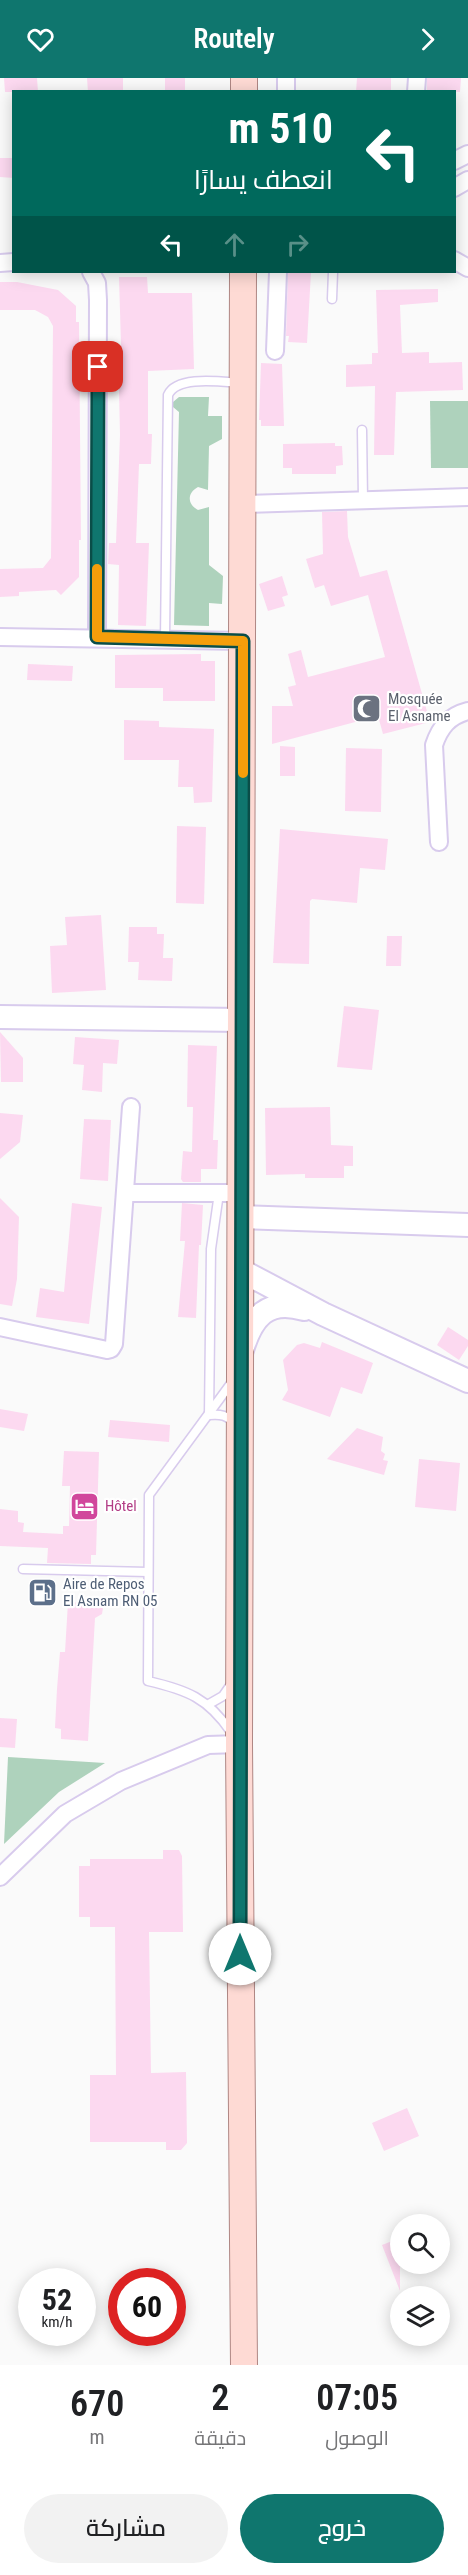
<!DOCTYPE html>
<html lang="ar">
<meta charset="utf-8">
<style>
body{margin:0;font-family:"Roboto Condensed",Cairo,sans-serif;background:#f2f2f2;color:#202124;direction:rtl;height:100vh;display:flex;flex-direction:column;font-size:22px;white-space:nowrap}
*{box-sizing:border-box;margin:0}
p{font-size:20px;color:#757577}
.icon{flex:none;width:33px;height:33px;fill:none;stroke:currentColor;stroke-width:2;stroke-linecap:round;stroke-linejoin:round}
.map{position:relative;height:2287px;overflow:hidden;direction:ltr}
.side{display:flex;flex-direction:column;background:#fff;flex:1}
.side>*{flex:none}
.top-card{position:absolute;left:12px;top:12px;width:444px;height:183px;border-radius:0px;box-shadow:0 3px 15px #0003;direction:rtl;background:#00695c;color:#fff;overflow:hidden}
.tools{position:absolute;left:390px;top:2136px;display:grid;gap:12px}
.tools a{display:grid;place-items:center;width:60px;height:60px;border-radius:50%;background:#fff;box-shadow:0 3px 15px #0003;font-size:30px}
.speed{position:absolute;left:18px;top:2190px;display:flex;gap:12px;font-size:30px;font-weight:700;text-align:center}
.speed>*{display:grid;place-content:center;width:78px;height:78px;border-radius:50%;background:#fff;box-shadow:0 3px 15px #0003;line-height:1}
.speed small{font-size:15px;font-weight:400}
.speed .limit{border:9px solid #d22;background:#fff;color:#111}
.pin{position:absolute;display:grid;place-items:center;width:51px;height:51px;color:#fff;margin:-26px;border-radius:12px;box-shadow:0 3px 9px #0006}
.me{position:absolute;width:66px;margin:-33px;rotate:0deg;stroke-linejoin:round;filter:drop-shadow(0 0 4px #0008)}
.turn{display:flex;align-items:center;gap:21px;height:126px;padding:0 24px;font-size:27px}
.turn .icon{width:78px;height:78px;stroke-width:2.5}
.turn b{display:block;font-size:42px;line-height:51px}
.lanes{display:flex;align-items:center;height:57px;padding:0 24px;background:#0003;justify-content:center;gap:30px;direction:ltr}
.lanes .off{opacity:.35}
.eta{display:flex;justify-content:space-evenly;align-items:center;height:102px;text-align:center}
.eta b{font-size:36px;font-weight:600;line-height:42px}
.button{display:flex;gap:12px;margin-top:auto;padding:12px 24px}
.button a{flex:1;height:69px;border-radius:36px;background:#0f766e;color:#fff;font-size:24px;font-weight:600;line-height:69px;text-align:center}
.button a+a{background:#f2f2f2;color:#202124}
header{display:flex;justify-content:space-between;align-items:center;height:78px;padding:0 24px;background:#0f766e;color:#fff;font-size:27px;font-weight:600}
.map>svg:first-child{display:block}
.green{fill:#aed2bc}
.building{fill:#fcd9f0}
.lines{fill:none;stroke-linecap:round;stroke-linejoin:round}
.lane-casing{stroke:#d8cbed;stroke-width:11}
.street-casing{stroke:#d8cbed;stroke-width:20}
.secondary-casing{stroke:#d8cbed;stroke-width:26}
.primary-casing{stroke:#af8784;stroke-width:28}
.lane{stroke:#fff;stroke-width:8}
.street{stroke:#fff;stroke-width:16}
.secondary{stroke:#fff;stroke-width:22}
.primary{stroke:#fedad4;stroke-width:26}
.route-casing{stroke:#0a4d48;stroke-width:15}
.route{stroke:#0f766e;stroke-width:10}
.slow{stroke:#f59e0b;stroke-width:10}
.labels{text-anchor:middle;stroke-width:4.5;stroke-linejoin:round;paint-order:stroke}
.worship-label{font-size:15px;fill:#5b616d;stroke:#fff;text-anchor:start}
.hotel-label{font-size:15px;fill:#b23c85;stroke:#fff;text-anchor:start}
.service-label{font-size:15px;fill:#4e5e75;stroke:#fff;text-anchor:start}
</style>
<header><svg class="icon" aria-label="forward" viewBox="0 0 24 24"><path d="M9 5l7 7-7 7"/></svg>Routely<svg class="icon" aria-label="heart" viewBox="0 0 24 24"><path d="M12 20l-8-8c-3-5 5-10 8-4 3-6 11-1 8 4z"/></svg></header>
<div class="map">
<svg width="468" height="2287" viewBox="0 0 468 2287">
<rect width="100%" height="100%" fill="#fafafa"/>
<g class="green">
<path d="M 179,319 L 209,319 L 208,338 L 222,338 L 222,361 L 209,368 L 208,412 L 198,409 C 187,415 187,426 198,432 L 209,429 L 209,487 L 223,498 L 222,526 L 209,525 L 209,548 L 174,547 L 179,334 L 173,329 L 173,324 Z"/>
<path d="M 430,323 L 468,323 L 468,390 L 431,390 Z"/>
<path d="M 8,1679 L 105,1685 L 59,1714 L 4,1766 Z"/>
</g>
<g class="building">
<path d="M 4,0 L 37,0 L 38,14 L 5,14 Z"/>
<path d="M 87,0 L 123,0 L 123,14 L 88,14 Z"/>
<rect x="165" y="0" width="20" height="14"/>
<path d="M 357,0 L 391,0 L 391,14 L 356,14 Z"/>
<path d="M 427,0 L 461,0 L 460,14 L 427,12 Z"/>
<path d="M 0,80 L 14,80 L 14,100 L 0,99 Z"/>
<path d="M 288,194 L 311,194 L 307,265 L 288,264 L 289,258 L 286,258 Z"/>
<path d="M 119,199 L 147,199 L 148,215 L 192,215 L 194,291 L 148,293 L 148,356 L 152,356 L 151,386 L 139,386 L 136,465 L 149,465 L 146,548 L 118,547 L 119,487 L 108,486 L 109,465 L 116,465 L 120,357 L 118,267 L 121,267 Z"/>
<path d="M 0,204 L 17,204 L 58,212 L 76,228 L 76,244 L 79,244 L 81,462 L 79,462 L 79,499 L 61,517 L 56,512 L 19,514 L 19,518 L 0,519 L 0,491 L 43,490 L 51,480 L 53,248 L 48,239 L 35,232 L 0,232 Z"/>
<path d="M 438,211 L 438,224 L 400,227 L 402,275 L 429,274 L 429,285 L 462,284 L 463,312 L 396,314 L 394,377 L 374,377 L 375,308 L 346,309 L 346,287 L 372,286 L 372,275 L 378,275 L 376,212 Z"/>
<path d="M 261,285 L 282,286 L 284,348 L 261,348 L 261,342 L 259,342 Z"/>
<path d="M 335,365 L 335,368 L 342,368 L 343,387 L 336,388 L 336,396 L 292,396 L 292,390 L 283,390 L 283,366 Z"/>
<path d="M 347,433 L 348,459 L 360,499 L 387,492 L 430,644 L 383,656 L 378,638 L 272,666 L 272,628 L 293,628 L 288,609 L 296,607 L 288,576 L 301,572 L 308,599 L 385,579 L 368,517 L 331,528 L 324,507 L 315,510 L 306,481 L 323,476 L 322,434 Z"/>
<path d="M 282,498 L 288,517 L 282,519 L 285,528 L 268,533 L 259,506 Z"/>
<path d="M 201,576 L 201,583 L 215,583 L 215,623 L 163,623 L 163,610 L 115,610 L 115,577 Z"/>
<path d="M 28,586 L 73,588 L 72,603 L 27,602 Z"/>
<path d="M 124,642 L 159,643 L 159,649 L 214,651 L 212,724 L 194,725 L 193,709 L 178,709 L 179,682 L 124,682 Z"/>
<path d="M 280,668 L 295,669 L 295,698 L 280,698 Z"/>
<path d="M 346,670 L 382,671 L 381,734 L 345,733 Z"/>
<path d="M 177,748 L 206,749 L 204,826 L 176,825 Z"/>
<path d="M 280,751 L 388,761 L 385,792 L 360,790 L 357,825 L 312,821 L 310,823 L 309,886 L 273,885 Z"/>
<path d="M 101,837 L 106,912 L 52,915 L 50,868 L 67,867 L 65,839 Z"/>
<path d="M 129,849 L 157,849 L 157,856 L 164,856 L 163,880 L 173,880 L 172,903 L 138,902 L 139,884 L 128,884 Z"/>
<path d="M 387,858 L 402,858 L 401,888 L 386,888 Z"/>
<path d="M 344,928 L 379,932 L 372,992 L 337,989 Z"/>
<path d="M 0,954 L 23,980 L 23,1004 L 1,1004 Z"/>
<path d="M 75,959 L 119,962 L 117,986 L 103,985 L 102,1014 L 82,1012 L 84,987 L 73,986 Z"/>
<path d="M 188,967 L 217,968 L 213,1062 L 218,1062 L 217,1091 L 201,1091 L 201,1104 L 183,1104 L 181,1101 L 183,1073 L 192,1074 L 193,1029 L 187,1029 Z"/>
<path d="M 330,1029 L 331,1067 L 353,1068 L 353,1088 L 344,1088 L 344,1100 L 305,1100 L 305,1096 L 266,1097 L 265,1030 Z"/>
<path d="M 0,1035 L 23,1037 L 20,1064 L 0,1081 Z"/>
<path d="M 84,1041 L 111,1042 L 108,1103 L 80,1101 Z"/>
<path d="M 0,1120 L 19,1139 L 17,1201 L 12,1228 L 0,1226 Z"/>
<path d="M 72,1125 L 102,1129 L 89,1246 L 36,1239 L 40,1210 L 64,1214 Z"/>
<path d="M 182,1125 L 203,1127 L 201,1167 L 199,1167 L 196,1240 L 178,1239 L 185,1163 L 180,1163 Z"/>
<path d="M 448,1249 L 468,1262 L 468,1268 L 459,1282 L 437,1267 Z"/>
<path d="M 322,1264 L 373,1285 L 362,1316 L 341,1309 L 330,1339 L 282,1322 L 288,1312 L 283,1282 L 297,1267 L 304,1265 L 320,1270 Z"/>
<path d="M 0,1331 L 28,1336 L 24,1353 L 0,1349 Z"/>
<path d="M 110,1342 L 170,1347 L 169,1364 L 108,1359 Z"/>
<path d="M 357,1350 L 383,1359 L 381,1373 L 385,1376 L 383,1382 L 388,1383 L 384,1397 L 327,1381 Z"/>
<path d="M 64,1373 L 99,1374 L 96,1477 L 91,1477 L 91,1486 L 47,1485 L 48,1470 L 0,1468 L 0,1431 L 18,1433 L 18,1444 L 24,1445 L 23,1454 L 63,1456 L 63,1448 L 69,1448 L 70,1408 L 62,1408 Z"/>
<path d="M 419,1381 L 460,1385 L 456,1433 L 415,1429 Z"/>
<path d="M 93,1520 L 98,1521 L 103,1530 L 102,1536 L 95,1540 L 88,1663 L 61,1661 L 61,1651 L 55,1650 L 57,1611 L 60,1574 L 65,1574 L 68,1524 L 85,1525 Z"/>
<path d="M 0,1640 L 17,1641 L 15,1670 L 0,1669 Z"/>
<path d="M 163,1772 L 179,1772 L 182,1778 L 183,1854 L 149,1854 L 151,1995 L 186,1994 L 187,2065 L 181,2072 L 166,2072 L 166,2064 L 90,2064 L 90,1997 L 116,1997 L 115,1849 L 90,1849 L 90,1839 L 79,1839 L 79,1788 L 90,1788 L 90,1781 L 163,1781 Z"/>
<path d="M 407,2030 L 419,2058 L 384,2073 L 372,2045 Z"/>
<path d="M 400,2160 L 400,2213 L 382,2167 Z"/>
</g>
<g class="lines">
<defs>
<g id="lane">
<path d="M 332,221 L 333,194"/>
<path d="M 362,352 L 363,422"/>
<path d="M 165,561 L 168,317 C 177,297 222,304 241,305"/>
<path d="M 219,1115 L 211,1171 L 209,1337 C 221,1336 227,1337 235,1346"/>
<path d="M 23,1491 L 148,1494"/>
<path d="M 209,1626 L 223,1618 L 232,1605"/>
<path d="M 231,1654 C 208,1620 187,1612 148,1603 L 149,1417 L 232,1304"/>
</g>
<g id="street">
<path d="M 286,14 L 286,0"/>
<path d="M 416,14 L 417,0"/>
<path d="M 454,83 L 468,76"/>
<path d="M 454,110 L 468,102"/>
<path d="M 454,182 L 468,190"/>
<path d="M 0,185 L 14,184"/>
<path d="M 91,194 L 97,205 L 98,222 L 97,559"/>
<path d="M 275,273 L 278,194"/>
<path d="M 243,426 L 468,419"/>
<path d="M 0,559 L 243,563"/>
<path d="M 439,764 L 434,667 C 440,649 449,638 468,633"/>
<path d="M 125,1115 L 242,1115"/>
<path d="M 0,1249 L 107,1272 L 111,1271 L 114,1266 L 131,1029"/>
<path d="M 0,1799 L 65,1736 L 121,1703 L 208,1667 L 239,1666"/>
</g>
<g id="secondary">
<path d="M 0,939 L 242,942"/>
<path d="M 242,1139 L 468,1147"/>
<path d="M 242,1193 L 323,1236 L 468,1303"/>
<path d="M 242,1272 C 252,1239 267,1220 304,1231"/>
</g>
<g id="primary">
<path d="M 244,14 L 244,0"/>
<path d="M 243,194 L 239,1666 L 244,2287"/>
</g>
</defs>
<use href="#lane" class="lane-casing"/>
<use href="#street" class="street-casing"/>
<use href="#secondary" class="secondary-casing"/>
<use href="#primary" class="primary-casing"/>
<use href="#lane" class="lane"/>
<use href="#street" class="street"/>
<use href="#secondary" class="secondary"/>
<use href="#primary" class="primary"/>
</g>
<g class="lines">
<defs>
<path id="route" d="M 98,289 L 97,559 L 243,563 L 240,1876"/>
</defs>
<use href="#route" class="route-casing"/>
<use href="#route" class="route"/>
<path class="slow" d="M 97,491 L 97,559 L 243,563 L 243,695"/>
</g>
<defs>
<symbol id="mosque-square" viewBox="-11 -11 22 22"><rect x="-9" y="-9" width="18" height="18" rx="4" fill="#6b7280" stroke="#fff"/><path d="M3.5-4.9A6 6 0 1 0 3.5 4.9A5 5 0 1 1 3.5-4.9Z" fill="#fff"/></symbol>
<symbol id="hotel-square" viewBox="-11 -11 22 22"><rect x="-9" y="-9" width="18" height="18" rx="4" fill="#d1479c" stroke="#fff"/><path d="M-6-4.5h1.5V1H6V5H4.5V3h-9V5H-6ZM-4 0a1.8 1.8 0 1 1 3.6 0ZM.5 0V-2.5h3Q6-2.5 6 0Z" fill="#fff"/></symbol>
<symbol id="fuel-square" viewBox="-11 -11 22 22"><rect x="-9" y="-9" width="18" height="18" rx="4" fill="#5c6f8a" stroke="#fff"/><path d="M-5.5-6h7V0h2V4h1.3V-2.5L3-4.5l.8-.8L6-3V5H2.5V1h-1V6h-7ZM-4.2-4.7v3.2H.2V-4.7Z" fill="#fff"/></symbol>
</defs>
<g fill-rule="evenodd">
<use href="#mosque-square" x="350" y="614" width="33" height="33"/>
<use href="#hotel-square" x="68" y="1412" width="33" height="33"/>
<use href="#fuel-square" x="26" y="1498" width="33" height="33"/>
</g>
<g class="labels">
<g class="worship-label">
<text x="388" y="626">Mosquée<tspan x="388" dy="17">El Asname</tspan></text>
</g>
<g class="hotel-label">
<text x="105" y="1433">Hôtel</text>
</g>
<g class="service-label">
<text x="63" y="1511">Aire de Repos<tspan x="63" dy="17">El Asnam RN 05</tspan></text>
</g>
</g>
</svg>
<div class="tools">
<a><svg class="icon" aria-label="search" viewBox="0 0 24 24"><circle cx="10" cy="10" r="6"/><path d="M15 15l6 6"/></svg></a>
<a><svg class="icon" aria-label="layers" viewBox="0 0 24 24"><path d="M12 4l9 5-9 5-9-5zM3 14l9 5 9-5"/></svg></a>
</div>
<div class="speed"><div>52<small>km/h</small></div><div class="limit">60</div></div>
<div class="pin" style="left:98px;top:289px;background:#d93025"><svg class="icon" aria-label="arrive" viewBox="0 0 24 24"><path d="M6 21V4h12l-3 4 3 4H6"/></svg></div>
<svg class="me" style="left:240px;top:1876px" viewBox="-20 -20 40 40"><circle r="19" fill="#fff"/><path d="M0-13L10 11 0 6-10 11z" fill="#0f766e"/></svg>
<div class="top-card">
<div class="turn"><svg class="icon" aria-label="left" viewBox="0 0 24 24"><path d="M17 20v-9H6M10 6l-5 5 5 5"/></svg><div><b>510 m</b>انعطف يسارًا</div></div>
<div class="lanes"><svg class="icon" aria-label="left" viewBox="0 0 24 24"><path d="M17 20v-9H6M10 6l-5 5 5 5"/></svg><svg class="icon off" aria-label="ahead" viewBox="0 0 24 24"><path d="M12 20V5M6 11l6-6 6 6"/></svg><svg class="icon off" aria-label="right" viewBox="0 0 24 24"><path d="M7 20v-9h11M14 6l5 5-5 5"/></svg></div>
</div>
</div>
<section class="side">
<div class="eta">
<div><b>07:05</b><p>الوصول</p></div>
<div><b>2</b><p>دقيقة</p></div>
<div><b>670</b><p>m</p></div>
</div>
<div class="button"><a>خروج</a><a>مشاركة</a></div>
</section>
